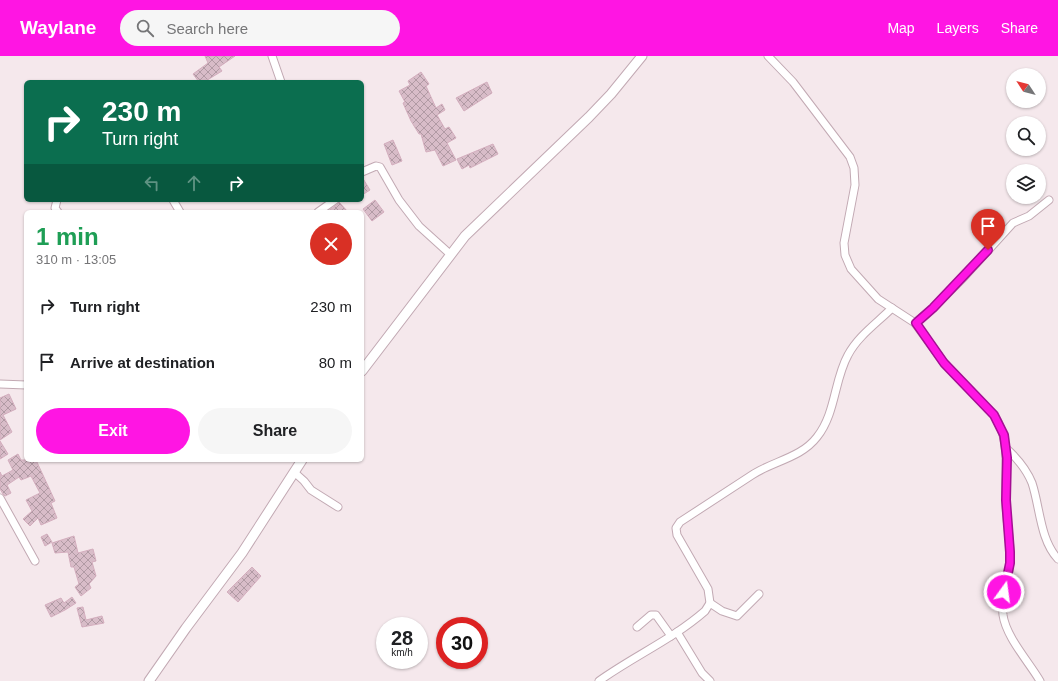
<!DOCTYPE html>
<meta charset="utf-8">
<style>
body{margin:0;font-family:Arial,sans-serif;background:#f6f6f6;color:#202124;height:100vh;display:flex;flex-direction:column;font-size:15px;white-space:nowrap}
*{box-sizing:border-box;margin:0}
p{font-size:13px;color:#757577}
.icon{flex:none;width:22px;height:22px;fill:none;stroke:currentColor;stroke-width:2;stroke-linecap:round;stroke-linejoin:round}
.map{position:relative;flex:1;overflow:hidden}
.panel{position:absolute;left:24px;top:154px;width:340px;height:252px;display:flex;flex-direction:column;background:#fff;border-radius:6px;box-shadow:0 1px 3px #0004}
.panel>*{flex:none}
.banner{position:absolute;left:24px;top:24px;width:340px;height:122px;border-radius:6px;box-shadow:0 1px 3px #0004;background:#0b6e4f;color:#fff;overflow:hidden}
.needle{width:26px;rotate:306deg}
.controls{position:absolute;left:1006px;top:12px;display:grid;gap:8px}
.controls a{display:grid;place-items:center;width:40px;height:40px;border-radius:50%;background:#fff;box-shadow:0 1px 3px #0004;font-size:20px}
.speed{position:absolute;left:376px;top:561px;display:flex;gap:8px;font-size:20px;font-weight:700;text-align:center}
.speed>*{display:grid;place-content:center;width:52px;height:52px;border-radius:50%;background:#fff;box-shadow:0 1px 3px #0004;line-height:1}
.speed small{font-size:10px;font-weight:400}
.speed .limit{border:6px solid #d22;background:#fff;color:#111}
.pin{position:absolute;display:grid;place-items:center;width:34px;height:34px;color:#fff;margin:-41px -17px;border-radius:50% 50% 50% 0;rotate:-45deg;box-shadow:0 0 4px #0007}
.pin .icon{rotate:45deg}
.me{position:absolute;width:44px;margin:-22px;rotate:14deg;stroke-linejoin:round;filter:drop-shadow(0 0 3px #0008)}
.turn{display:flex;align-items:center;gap:14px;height:84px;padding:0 12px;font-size:18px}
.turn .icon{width:52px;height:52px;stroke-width:2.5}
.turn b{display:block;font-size:28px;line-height:34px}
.lanes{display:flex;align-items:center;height:38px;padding:0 12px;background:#0003;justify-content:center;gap:20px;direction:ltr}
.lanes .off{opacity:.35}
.round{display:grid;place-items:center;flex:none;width:42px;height:42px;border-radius:21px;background:#f6f6f6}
.head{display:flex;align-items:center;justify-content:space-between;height:68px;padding:0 12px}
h1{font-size:24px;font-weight:700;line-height:30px;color:#1e9e55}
.cta{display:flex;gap:8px;margin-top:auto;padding:8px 12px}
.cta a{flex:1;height:46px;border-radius:24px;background:#ff15e3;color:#fff;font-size:16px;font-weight:700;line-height:46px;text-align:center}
.cta a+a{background:#f6f6f6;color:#202124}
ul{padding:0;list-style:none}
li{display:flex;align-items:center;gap:12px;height:56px;padding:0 12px}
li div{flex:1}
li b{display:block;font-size:15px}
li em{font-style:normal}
header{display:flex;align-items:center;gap:24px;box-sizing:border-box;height:56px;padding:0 20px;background:#ff15e3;color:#fff}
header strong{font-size:19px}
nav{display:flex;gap:22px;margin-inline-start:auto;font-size:14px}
.search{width:280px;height:36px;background:#f6f6f6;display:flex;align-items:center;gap:10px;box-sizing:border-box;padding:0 14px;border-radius:22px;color:#757577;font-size:15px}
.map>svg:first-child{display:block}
.building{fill:url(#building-cross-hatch);stroke:#d4aebe}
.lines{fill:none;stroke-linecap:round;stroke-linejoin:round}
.minor-casing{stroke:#c2a9b3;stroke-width:9}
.tertiary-casing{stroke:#c2a9b3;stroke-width:11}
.minor{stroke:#fff;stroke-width:7}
.tertiary{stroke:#fff;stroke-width:9}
.route-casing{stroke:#a60e94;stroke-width:10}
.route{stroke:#ff15e3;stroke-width:7}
</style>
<header>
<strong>Waylane</strong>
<div class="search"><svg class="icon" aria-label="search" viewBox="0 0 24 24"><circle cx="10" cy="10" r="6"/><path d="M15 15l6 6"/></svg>Search here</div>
<nav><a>Map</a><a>Layers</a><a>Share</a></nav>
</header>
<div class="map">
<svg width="1058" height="625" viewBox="0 0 1058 625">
<defs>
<pattern id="building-cross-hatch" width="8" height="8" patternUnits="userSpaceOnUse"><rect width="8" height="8" fill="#d8bcc8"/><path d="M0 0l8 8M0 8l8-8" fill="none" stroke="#b19aa4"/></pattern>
</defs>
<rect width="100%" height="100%" fill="#f5e8ec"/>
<g class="building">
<path d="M 205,0 L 235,0 L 219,11 L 222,15 L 204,26 L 199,26 L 193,18 L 208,7 Z"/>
<path d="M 421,16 L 429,28 L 426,30 L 436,52 L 442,48 L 445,54 L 437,59 L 445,73 L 449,71 L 456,82 L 447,87 L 456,104 L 443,110 L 435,94 L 426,96 L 421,78 L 419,78 L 411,65 L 403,47 L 405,46 L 399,35 L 410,29 L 408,25 Z"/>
<path d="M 487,26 L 492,37 L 464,55 L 456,42 Z"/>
<path d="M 393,84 L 402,105 L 392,109 L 384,88 Z"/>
<path d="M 493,88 L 498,98 L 470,112 L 469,109 L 462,113 L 457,103 Z"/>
<path d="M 362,121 L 370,134 L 362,139 Z"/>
<path d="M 375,144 L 384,156 L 372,165 L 363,153 Z"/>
<path d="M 339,146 L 348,156 L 327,156 L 338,148 Z"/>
<path d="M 9,338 L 16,353 L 3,359 L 12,376 L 0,384 L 0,342 Z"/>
<path d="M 0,385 L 8,398 L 0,403 Z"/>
<path d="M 18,398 L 21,404 L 36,404 L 55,445 L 51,447 L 57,462 L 41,469 L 38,462 L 30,470 L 23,463 L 32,455 L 26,444 L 40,437 L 31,420 L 21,424 L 19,421 L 7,429 L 11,437 L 5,440 L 3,438 L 0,433 L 0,416 L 2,420 L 13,414 L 8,404 Z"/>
<path d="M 47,478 L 52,486 L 45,490 L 41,481 Z"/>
<path d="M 74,480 L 78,497 L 93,493 L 96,505 L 92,506 L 96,520 L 89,528 L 91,532 L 81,540 L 75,531 L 79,528 L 74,511 L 71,511 L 68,496 L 55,497 L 52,487 Z"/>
<path d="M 252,511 L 261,520 L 238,546 L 227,536 Z"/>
<path d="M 72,541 L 76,547 L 65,554 L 51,561 L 45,549 L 61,542 L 64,547 Z"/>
<path d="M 83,551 L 86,564 L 102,560 L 104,567 L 82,571 L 77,552 Z"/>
</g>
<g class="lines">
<defs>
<g id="minor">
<path d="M 272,0 L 281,26"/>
<path d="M 768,0 L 793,26 L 850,101 L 854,112 L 855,129 L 844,187 L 845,199 L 851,213 L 878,243 L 915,267 L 944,307 L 994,359 C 1012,386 1004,415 1006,445 C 1006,465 1011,485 1010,505 C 1009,524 1001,540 1003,559 C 1006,581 1029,606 1040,625"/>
<path d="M 362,116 L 376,110 L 380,111 L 399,144 L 419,170 L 450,198"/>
<path d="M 57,144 L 55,152 L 58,156"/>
<path d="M 173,144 L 180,156"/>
<path d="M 318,156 L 335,144"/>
<path d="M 915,267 L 933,252 L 964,221 L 1013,167 L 1029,160 L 1049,144"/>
<path d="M 0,328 L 26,329"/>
<path d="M 1006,392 C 1017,402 1026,412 1032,427 C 1040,451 1040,484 1058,503"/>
<path d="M 294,416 L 304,425 L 311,434 L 338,451"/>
<path d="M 0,442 L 35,505"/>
<path d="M 710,547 L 722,555 L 737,560 L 759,538"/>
<path d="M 637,571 L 651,559 L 656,559 L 671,580"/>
<path d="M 677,576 L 702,617 L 710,625"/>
<path d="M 599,625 C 634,600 673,583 705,555 L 710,547 L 708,533 L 677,479 L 676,472 L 680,466 L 752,419 C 773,405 801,402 817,381 C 836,357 834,324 848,299 C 858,280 877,267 892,252"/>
</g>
<g id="tertiary">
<path d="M 362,315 L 465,180 L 589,61 L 611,38 L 642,0"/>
<path d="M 149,625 L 186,572 L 242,497 L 302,404"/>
</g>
</defs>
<use href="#minor" class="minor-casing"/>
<use href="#tertiary" class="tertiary-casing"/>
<use href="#minor" class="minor"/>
<use href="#tertiary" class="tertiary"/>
</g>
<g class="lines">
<defs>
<path id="route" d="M 988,194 L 933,252 L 916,267 L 944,307 L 994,359 L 1004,379 L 1007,402 L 1006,444 L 1010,496 L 1010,507 L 1004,536"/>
</defs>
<use href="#route" class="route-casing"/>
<use href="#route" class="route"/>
</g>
</svg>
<div class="controls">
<a><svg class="needle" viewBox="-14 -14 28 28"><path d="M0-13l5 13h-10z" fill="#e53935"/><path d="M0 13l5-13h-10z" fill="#757577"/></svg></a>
<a><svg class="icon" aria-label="search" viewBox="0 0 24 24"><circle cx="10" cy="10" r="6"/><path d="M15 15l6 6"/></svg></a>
<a><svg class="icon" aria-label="layers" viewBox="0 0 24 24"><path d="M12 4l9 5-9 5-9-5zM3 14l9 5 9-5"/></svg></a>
</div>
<div class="speed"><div>28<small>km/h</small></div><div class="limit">30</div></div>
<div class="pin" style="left:988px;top:194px;background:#d93025"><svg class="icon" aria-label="arrive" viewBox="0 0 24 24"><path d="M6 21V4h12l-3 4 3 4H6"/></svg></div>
<svg class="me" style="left:1004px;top:536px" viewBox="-20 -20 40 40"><circle r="17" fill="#ff15e3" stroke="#fff" stroke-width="3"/><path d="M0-11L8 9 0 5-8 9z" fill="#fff"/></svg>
<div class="banner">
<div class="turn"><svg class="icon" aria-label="right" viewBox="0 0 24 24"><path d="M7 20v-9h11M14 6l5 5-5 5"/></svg><div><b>230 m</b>Turn right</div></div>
<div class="lanes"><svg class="icon off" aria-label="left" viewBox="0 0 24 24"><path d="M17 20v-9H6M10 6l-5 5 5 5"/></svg><svg class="icon off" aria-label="ahead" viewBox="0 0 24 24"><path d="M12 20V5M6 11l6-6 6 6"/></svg><svg class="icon" aria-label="right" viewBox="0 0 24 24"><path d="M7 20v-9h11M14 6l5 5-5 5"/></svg></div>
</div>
<section class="panel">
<div class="head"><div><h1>1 min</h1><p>310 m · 13:05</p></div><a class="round" style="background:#d93025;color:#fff"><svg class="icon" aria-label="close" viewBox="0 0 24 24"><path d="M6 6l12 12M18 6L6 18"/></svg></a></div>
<ul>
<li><svg class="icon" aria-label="right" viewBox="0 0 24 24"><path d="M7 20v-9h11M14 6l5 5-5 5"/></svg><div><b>Turn right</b></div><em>230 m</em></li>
<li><svg class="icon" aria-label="arrive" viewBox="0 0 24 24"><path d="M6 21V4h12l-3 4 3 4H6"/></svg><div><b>Arrive at destination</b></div><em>80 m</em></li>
</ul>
<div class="cta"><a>Exit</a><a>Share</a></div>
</section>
</div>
